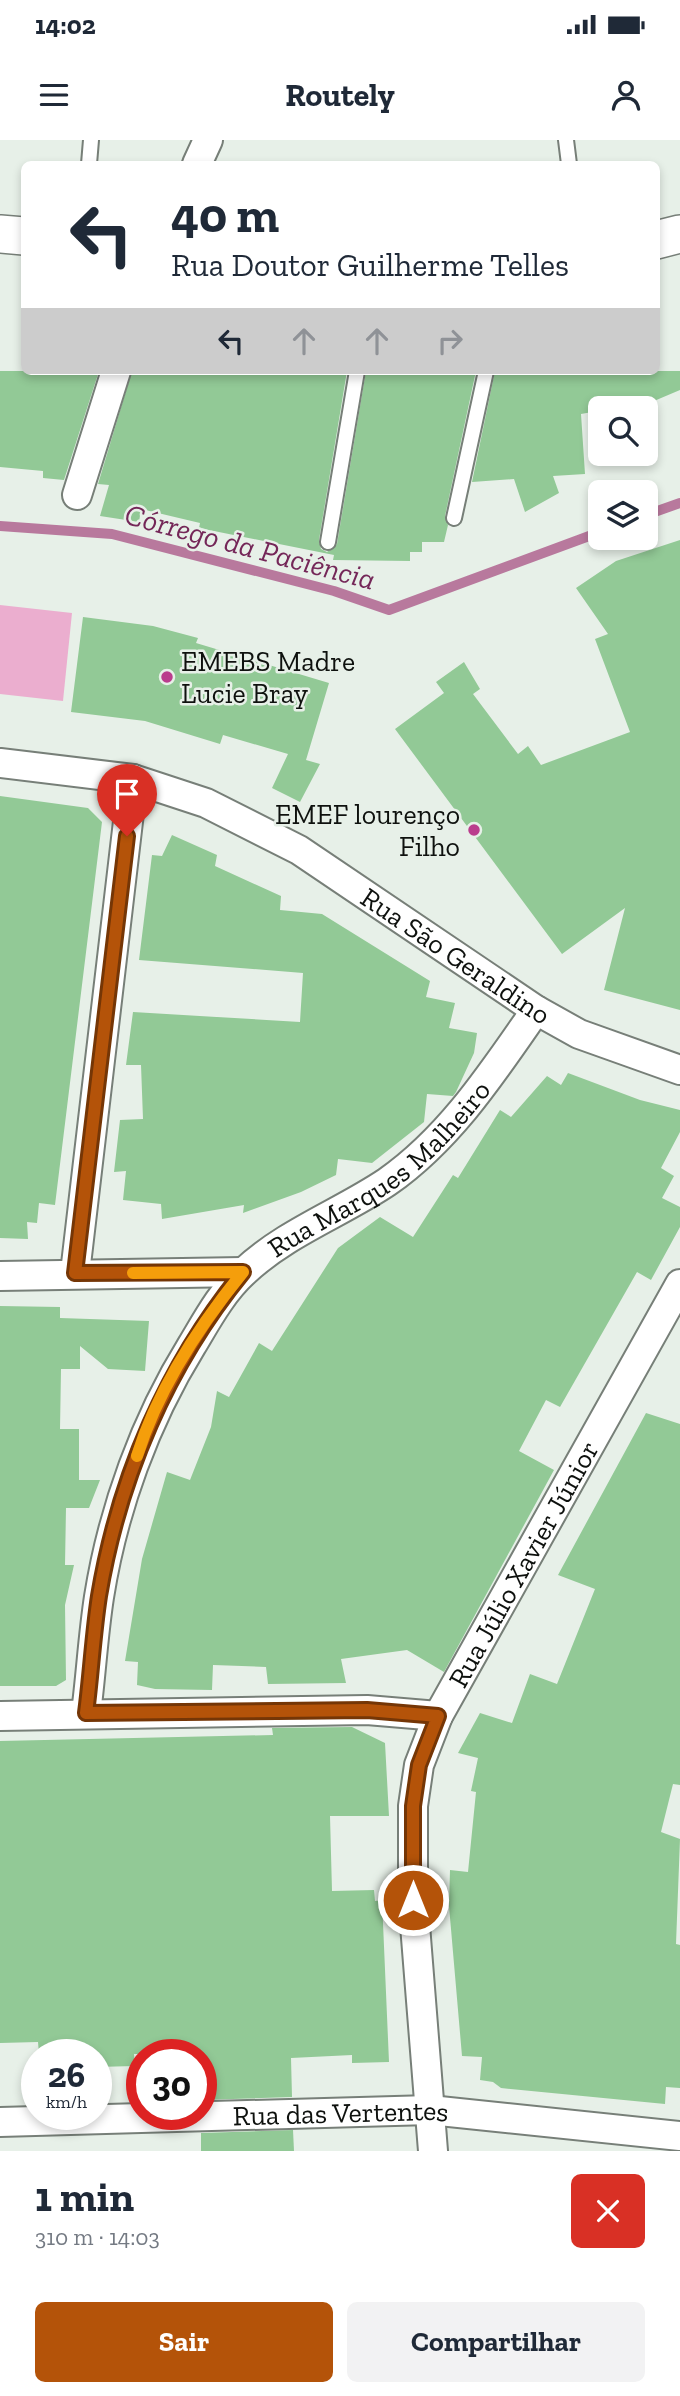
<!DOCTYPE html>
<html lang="pt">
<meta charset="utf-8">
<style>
body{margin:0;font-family:"Zilla Slab",serif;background:#f2f2f3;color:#1f2937;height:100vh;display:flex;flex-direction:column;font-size:26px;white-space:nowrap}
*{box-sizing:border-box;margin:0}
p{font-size:23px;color:#747a83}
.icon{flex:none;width:38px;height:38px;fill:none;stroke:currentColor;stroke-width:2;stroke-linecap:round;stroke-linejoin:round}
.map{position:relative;height:2011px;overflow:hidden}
.panel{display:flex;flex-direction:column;background:#fff;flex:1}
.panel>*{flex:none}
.hud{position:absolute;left:21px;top:21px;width:639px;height:214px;border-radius:10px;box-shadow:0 4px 10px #0003;background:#fff;color:#1f2937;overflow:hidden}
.buttons{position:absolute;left:588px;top:256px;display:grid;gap:14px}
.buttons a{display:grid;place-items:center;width:70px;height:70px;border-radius:10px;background:#fff;box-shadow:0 4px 10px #0003;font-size:35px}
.speed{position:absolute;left:21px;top:1899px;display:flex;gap:14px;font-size:35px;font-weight:700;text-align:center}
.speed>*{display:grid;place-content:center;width:91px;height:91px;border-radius:50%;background:#fff;box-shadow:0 4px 10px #0003;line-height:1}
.speed small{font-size:18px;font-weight:400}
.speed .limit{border:10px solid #d22;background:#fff;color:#111}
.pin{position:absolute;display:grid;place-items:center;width:60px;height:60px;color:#fff;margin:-72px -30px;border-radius:50% 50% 50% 0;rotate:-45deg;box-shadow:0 0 7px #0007}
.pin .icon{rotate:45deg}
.me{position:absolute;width:77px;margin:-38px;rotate:0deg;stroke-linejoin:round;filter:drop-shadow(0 0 5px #0008)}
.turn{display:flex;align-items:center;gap:24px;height:147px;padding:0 35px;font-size:32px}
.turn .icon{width:91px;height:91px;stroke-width:2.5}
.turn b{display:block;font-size:49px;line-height:60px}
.lanes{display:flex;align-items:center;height:66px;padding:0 35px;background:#0003;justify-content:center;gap:35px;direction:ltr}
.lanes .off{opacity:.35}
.round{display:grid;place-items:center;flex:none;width:74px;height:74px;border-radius:10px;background:#f2f2f3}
.headline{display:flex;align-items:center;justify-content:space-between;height:119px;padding:0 35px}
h1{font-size:42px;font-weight:800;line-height:52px}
.button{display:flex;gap:14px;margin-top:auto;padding:14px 35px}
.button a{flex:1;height:80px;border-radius:10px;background:#b45309;color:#fff;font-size:28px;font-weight:800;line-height:80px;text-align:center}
.button a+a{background:#f2f2f3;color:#1f2937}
.status{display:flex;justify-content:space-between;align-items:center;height:49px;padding:0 35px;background:#fff;direction:ltr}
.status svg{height:19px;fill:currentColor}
header{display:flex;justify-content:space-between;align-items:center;height:91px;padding:0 35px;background:#fff;font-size:32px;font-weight:800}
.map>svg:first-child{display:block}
.green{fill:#ebaecf}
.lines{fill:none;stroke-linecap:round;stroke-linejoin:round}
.stream{stroke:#b8799d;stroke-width:10}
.building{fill:#92c996}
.service-casing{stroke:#777f78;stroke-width:18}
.minor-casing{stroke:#777f78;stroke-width:32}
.tertiary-casing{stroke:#777f78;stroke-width:40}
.service{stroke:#fff;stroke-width:14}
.minor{stroke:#fff;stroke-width:28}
.tertiary{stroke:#fff;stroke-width:37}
.route-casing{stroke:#753606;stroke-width:18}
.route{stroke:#b45309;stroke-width:12}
.slow{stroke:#f59e0b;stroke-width:12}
.poi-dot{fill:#ba3d8d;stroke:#e7f0e8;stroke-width:2.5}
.labels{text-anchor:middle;stroke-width:5;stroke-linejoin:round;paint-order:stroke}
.poi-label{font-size:28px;fill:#0e110e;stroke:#e7f0e8;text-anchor:start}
.street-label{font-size:28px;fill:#0e110e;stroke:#e7f0e8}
.water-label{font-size:30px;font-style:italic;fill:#742758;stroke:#e7f0e8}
</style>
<div class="status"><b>14:02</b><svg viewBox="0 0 49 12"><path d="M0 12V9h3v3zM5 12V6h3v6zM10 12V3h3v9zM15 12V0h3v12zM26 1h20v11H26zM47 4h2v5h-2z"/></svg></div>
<header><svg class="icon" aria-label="menu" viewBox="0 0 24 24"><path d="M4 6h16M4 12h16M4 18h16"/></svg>Routely<svg class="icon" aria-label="person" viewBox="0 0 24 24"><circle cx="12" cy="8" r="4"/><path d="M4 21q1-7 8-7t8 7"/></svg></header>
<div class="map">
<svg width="680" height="2011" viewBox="0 0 680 2011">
<rect width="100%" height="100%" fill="#e7f0e8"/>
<path class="green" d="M 0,465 L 72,473 L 63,561 L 0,554 Z"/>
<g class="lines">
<g class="stream">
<path d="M 646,375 L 680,363"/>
<path d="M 0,386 L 112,394 L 334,451 L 389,470 L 600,392"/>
</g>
</g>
<g class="building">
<path d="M 0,231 L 99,231 L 64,340 L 43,338 L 43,331 L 0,327 Z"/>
<path d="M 132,231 L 347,231 L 319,400 L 321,409 L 327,412 L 337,404 L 366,231 L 476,231 L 445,376 L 448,385 L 444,402 L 422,402 L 422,412 L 410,412 L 410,421 L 333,420 L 334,415 L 199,388 L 200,383 L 141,369 L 139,382 L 100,376 L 109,345 L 98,344 Z"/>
<path d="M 495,231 L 680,231 L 680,250 L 654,261 L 581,274 L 585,334 L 553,336 L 559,353 L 525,372 L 514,339 L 472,342 Z"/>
<path d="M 680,400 L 680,870 L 604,850 L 625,768 L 562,814 L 395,589 L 444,553 L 436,542 L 464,522 L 480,549 L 473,554 L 518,614 L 528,606 L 541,625 L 630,592 L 595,499 L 608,494 L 576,448 L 616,421 Z"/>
<path d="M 83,477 L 153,486 L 198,498 L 196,503 L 329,543 L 306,620 L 320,624 L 300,662 L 272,648 L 288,614 L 223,595 L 220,604 L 145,581 L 71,572 Z"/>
<path d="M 0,656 L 88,668 L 102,682 L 55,1065 L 39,1063 L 37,1083 L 27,1082 L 28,1099 L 0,1098 Z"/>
<path d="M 172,695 L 217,715 L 215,726 L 281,756 L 280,770 L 322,774 L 430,841 L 426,857 L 455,863 L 449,888 L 477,893 L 474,913 L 456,952 L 453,956 L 427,954 L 424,982 L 372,1023 L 338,1019 L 336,1035 L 301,1052 L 243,1073 L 244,1065 L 162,1079 L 161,1064 L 123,1060 L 126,1031 L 114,1032 L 120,980 L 143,979 L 141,925 L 126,925 L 133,872 L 300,882 L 303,833 L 139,820 L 152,715 L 162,716 Z"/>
<path d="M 568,933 L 640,960 L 680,970 L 680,992 L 661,1028 L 674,1036 L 662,1058 L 680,1067 L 680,1087 L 651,1140 L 637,1132 L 560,1267 L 546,1260 L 519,1311 L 554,1330 L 444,1532 L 407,1510 L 341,1519 L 346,1543 L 268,1544 L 266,1527 L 213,1525 L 212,1550 L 155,1549 L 137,1545 L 138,1522 L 125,1521 L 142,1419 L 167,1332 L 190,1340 L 211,1287 L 217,1251 L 229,1257 L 259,1203 L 272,1211 L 338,1108 L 380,1077 L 413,1097 L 453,1035 L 458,1038 L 500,970 L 511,977 L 547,936 L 561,945 Z"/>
<path d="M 0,1166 L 60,1167 L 60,1178 L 149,1181 L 145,1231 L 108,1229 L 80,1206 L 80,1229 L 61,1229 L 60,1289 L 79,1289 L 79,1340 L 100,1340 L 89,1368 L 66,1368 L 65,1425 L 74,1425 L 65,1465 L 66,1540 L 56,1546 L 0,1546 Z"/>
<path d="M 646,1273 L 680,1284 L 680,1645 L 673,1644 L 661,1692 L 680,1699 L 676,1804 L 680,1805 L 680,1948 L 666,1947 L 665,1964 L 501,1948 L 493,1942 L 480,1940 L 482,1917 L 462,1916 L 449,1766 L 450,1730 L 468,1732 L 476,1652 L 471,1651 L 478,1618 L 458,1613 L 480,1573 L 512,1583 L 530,1534 L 557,1544 L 595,1449 L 558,1435 Z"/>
<path d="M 352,1587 L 385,1603 L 389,1676 L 330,1676 L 332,1751 L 374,1750 L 375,1761 L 382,1760 L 389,1922 L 352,1923 L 352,1915 L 291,1918 L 292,1957 L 201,1960 L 201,1914 L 134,1914 L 135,1926 L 96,1927 L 96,1914 L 39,1914 L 38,1902 L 0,1903 L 0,1601 L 273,1595 L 272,1588 Z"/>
<path d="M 293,1990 L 294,2011 L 201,2011 L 201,1993 Z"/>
</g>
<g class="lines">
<defs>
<g id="service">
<path d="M 566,0 L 569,24"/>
<path d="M 89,24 L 91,0"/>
<path d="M 454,378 L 486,231"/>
<path d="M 328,402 L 357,231"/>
</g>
<g id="minor">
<path d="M 197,24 L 208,0"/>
<path d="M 77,355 L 116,231"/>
<path id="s1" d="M 0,623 L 133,639 L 206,663 L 299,710 L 536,870 L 579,894 L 680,930"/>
<path d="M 75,1133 L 133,639"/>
<path d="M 0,1136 L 243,1132"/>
<path id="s2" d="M 86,1573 C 91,1535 93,1496 99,1457 C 113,1369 145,1281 192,1205 C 207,1180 222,1152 244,1132 C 285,1093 341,1073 387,1042 C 450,998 493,932 536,870"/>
<path d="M 0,1576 L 367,1570 L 438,1576"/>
<path id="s3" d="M 0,1982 L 430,1970 L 680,1996"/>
<path id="s4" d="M 433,2011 L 413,1760 L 413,1666 L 419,1625 L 438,1576 L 680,1144"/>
</g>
<g id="tertiary">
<path d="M 0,94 L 24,96"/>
<path d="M 656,100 L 680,94"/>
</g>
</defs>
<use href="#service" class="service-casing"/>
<use href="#minor" class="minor-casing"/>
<use href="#tertiary" class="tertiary-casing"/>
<use href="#service" class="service"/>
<use href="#minor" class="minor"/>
<use href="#tertiary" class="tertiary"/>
</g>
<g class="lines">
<defs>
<path id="route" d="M 127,696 L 75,1133 L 243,1132 C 167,1225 119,1337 99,1456 C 93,1495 91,1535 86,1573 L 367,1570 L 438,1576 L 419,1625 L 413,1666 L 413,1760"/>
</defs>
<use href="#route" class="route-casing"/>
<use href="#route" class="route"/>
<path class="slow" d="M 133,1133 L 243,1132 C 199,1186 158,1249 137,1316"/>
</g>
<g class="poi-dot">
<circle cx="167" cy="537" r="7"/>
<circle cx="474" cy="690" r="7"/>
</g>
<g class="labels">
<g class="poi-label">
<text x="181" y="531">EMEBS Madre<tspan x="181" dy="32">Lucie Bray</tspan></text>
<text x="460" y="684" text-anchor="end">EMEF lourenço<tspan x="460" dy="32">Filho</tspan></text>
</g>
<g class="street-label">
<text dy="10" stroke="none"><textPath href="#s1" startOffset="504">Rua São Geraldino</textPath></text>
<text dy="10" stroke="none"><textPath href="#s2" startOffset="648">Rua Marques Malheiro</textPath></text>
<text dy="10" stroke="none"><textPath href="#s4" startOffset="614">Rua Júlio Xavier Júnior</textPath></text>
<text dy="10" stroke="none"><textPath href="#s3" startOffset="341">Rua das Vertentes</textPath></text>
</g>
<g class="water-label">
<text transform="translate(250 407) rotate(15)" y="10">Córrego da Paciência</text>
</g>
</g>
</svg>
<div class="buttons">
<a><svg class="icon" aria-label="search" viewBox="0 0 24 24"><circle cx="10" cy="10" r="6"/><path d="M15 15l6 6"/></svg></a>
<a><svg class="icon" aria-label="layers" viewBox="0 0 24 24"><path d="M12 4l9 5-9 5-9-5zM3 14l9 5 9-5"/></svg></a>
</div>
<div class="speed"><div>26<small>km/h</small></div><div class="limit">30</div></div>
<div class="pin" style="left:127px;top:696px;background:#d93025"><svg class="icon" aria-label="arrive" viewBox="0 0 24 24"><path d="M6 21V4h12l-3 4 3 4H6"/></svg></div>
<svg class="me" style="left:413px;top:1760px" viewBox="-20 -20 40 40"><circle r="17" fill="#b45309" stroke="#fff" stroke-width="3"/><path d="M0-11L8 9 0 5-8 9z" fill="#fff"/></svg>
<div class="hud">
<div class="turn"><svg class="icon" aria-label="left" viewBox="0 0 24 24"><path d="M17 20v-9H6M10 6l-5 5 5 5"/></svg><div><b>40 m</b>Rua Doutor Guilherme Telles</div></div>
<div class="lanes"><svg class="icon" aria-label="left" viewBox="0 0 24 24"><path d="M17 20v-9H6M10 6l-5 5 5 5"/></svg><svg class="icon off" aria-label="ahead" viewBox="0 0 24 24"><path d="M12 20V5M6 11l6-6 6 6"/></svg><svg class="icon off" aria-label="ahead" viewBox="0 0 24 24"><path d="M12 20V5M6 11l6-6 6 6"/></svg><svg class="icon off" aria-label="right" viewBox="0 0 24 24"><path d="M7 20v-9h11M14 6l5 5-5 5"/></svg></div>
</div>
</div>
<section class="panel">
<div class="headline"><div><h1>1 min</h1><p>310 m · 14:03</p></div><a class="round" style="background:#d93025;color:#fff"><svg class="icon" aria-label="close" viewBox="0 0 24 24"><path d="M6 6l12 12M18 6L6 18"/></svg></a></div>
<div class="button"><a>Sair</a><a>Compartilhar</a></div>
</section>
